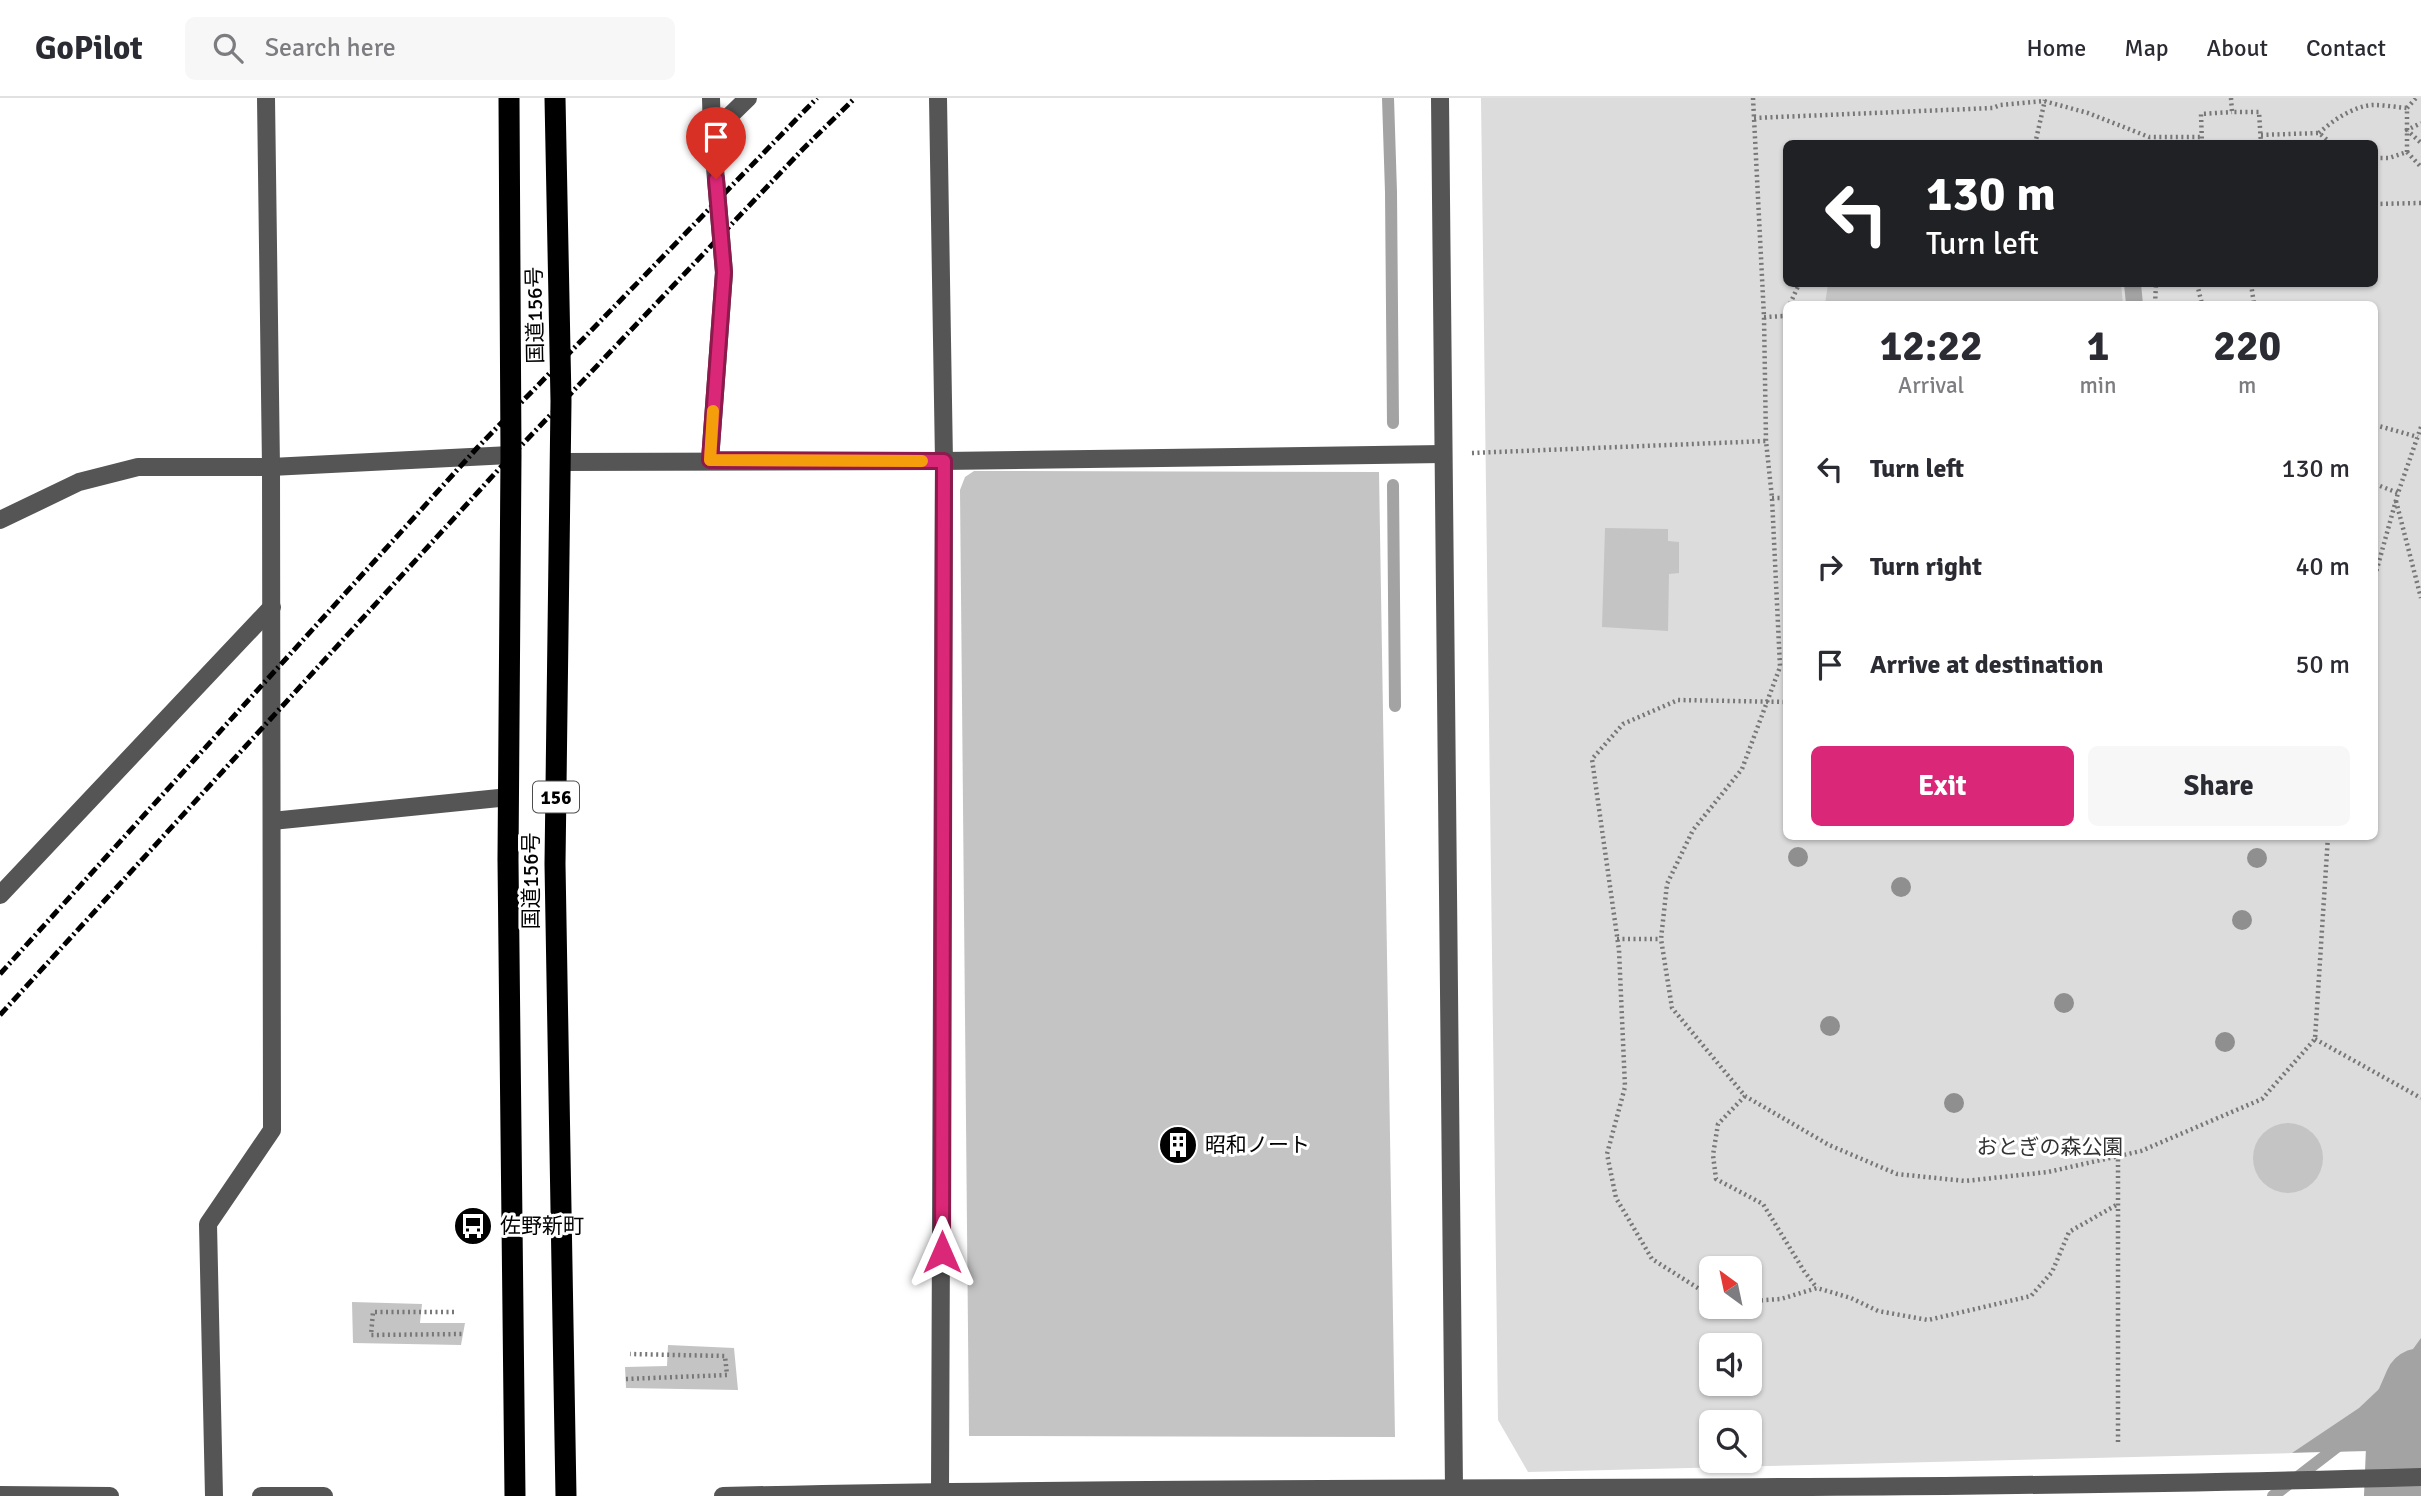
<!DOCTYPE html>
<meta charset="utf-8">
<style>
body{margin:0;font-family:Signika,"Noto Sans JP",sans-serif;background:#f7f7f7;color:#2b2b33;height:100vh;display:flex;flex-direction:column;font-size:26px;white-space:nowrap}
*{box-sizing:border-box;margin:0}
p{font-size:23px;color:#7c7c81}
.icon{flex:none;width:38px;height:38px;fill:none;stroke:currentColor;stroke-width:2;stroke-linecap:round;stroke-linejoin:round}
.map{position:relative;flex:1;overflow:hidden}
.side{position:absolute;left:1783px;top:203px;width:595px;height:539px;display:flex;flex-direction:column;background:#fff;border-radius:10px;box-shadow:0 2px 5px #0004}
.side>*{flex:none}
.guide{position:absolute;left:1783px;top:42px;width:595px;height:147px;border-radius:10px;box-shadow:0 2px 5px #0004;background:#202124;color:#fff;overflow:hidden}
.needle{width:46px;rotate:327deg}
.controls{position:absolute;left:1699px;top:1158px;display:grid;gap:14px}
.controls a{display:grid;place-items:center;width:63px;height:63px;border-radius:10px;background:#fff;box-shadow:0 2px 5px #0004;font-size:35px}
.pin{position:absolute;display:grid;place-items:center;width:60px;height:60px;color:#fff;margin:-72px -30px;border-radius:50% 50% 50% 0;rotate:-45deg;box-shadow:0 0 7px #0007}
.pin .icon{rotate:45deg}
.me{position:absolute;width:77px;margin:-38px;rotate:0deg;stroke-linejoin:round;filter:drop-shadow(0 0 5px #0008)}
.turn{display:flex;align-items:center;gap:24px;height:147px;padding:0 28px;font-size:32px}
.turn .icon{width:91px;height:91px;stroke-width:2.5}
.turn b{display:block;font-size:49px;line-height:60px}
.eta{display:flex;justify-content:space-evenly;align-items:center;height:119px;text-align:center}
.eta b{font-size:42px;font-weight:700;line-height:49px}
.primary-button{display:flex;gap:14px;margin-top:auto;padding:14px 28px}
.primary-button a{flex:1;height:80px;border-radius:10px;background:#db2777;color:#fff;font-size:28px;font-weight:700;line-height:80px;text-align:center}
.primary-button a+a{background:#f7f7f7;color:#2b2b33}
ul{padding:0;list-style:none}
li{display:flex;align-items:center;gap:21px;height:98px;padding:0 28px}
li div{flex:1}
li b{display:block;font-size:26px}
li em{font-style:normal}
header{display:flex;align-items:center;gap:42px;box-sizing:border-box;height:98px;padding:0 35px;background:#fff;border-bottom:2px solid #e1e1e2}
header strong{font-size:33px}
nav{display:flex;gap:38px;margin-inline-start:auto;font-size:24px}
.search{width:490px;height:63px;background:#f7f7f7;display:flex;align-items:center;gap:18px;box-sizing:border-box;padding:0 24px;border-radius:10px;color:#7c7c81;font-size:26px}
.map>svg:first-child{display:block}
.green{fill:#dcdcdc;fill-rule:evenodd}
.water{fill:#a3a3a3}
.pier{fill:#fff}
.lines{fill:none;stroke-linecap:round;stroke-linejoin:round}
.stream{stroke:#a3a3a3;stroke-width:12}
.river{stroke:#a3a3a3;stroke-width:74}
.building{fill:#c4c4c4}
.path{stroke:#777;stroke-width:4.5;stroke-dasharray:2 3.5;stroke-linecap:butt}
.minor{stroke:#555;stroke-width:18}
.highway{stroke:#000;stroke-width:21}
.rail{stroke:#000;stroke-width:5;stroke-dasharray:10 3.5 2 3.5;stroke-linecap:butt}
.tree{fill:#8f8f8f}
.route-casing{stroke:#8e194d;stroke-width:18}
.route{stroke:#db2777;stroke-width:12}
.slow{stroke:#f59e0b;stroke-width:12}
.labels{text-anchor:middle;stroke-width:6;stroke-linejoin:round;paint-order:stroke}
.shield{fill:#fff;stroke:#4c4c4c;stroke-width:2}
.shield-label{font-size:19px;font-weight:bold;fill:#000}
.street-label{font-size:21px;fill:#000;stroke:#fff}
.poi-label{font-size:21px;fill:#000;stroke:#fff;text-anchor:start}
.park-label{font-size:21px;fill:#333;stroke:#fff}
</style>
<header>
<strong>GoPilot</strong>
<div class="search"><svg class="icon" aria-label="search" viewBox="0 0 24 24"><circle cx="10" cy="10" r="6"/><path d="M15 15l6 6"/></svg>Search here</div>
<nav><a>Home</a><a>Map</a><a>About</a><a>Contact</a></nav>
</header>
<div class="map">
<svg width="2421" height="1398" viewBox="0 0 2421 1398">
<rect width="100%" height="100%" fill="#fff"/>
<path class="green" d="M 1481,0 L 2421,0 L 2421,1352 L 1528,1374 L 1498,1322 ZM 1787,46 L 2375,46 L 2375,186 L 1787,186 ZM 1787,206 L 2375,206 L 2375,738 L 1787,738 ZM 1712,1171 L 1750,1171 L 1750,1209 L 1712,1209 ZM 1712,1248 L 1750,1248 L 1750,1286 L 1712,1286 ZM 1712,1325 L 1750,1325 L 1750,1363 L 1712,1363 Z"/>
<g class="water">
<path d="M 2124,186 L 2141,186 L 2143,206 L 2126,206 Z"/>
<path d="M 2421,1240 L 2421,1352 L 2292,1355 L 2359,1310 L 2395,1276 Z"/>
</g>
<path class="pier" d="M 2421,1352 L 2421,1356 L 2292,1359 L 2289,1355 Z"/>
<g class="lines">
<g class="stream">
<path d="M 1388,0 L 1391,94 L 1393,325"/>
<path d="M 1393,387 L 1395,608"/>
<path d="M 2273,1398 L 2342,1345"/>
</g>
<path class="river" d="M 2401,1398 L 2404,1326 L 2421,1287"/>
</g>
<g class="building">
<path d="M 1828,186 L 2121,186 L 2123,206 L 1825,206 Z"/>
<path d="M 974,373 L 1379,374 L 1395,1339 L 969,1338 L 960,392 L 965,379 Z"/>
<path d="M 1605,430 L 1668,431 L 1668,443 L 1679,444 L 1679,475 L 1669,476 L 1668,533 L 1602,529 Z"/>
<circle cx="2288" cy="1060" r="35"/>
<path d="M 352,1204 L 422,1206 L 420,1225 L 465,1225 L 461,1247 L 353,1245 Z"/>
<path d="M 668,1247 L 734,1250 L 738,1292 L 626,1290 L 625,1269 L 667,1268 Z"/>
</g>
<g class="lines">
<g class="path">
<path d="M 1753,0 L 1764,219 L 1766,343 L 1772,400 L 1780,569 L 1742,671 L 1693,732 L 1667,786 L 1661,841 L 1672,910 L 1745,998 L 1829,1047 L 1897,1076 L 1965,1083 L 2048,1074 L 2141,1053 L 2262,1001 L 2315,941 L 2328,738"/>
<path d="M 2231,0 L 2232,14 L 2259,14 L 2261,46"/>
<path d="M 1754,20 L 1993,10 L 2000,7 L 2044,3 L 2088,15 L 2149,39 L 2202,39"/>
<path d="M 2319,35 C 2333,22 2354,8 2373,7 C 2384,7 2396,9 2407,10"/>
<path d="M 2261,37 L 2319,35 L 2332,46"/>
<path d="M 2420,44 L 2407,32 L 2421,25"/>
<path d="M 2035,46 L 2045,2"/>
<path d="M 2202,46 L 2201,16 L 2232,14"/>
<path d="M 2407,54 L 2421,69"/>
<path d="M 2375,60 L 2389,60 L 2407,54 L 2407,10 L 2416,0"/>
<path d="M 2375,106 L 2421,105"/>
<path d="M 2197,186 L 2202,206"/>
<path d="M 2251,186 L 2254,206"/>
<path d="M 1790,206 L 1799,186"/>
<path d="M 2155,206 L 2156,186"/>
<path d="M 1764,219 L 1785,218 L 1787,214"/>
<path d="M 2375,327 L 2418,339"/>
<path d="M 1472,355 L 1766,343"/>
<path d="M 2375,386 L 2398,395"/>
<path d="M 1772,400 L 1787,400"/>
<path d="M 2396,403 L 2421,500"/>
<path d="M 2375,478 L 2398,395 L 2421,329"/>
<path d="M 1617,841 L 1661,841"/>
<path d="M 2315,941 L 2421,1000"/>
<path d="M 1745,998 L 1718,1026 L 1713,1057 L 1716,1081 L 1763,1106 L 1804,1173 L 1817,1190"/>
<path d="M 2118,1056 L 2118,1345"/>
<path d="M 1712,1199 L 1652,1161 L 1616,1100 L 1607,1056 L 1625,989 L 1619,852 L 1592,661 L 1623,626 L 1678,602 L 1787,604"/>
<path d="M 1750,1203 L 1781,1201 L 1817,1190 L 1851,1200 L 1878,1213 L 1928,1222 L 2031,1198 L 2052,1174 L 2069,1134 L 2118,1106"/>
<path d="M 454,1214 L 373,1214 L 371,1237 L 462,1236"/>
<path d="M 626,1281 L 727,1277 L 725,1258 L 630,1256"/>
</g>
<g class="minor">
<path d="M 711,0 L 712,35 L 748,0"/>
<path d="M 938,0 L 944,363 L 940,1393"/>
<path d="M 1440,0 L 1454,1390"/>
<path d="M 710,362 L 724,175 L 712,35"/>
<path d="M 560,364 L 944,363 L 1443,356"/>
<path d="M 0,422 L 79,384 L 138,369 L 271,369 L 511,357"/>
<path d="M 272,723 L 509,699"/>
<path d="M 0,797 L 272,509"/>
<path d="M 0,1397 L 110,1398"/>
<path d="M 214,1398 L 208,1126 L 272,1032 L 271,369 L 266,0"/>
<path d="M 261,1398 L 324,1398"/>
<path d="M 723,1398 C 1289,1385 1855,1396 2421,1379"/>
</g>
<g class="highway">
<path d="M 509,0 L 511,357 L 508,762 L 515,1398"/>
<path d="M 555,0 L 561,303 L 555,766 L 566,1398"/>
</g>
<g class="rail">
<path d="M 0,876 L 478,349 L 817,0"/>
<path d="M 0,917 L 499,371 L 803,51 L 855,0"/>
</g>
</g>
<g class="tree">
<circle cx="1798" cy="759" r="10"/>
<circle cx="2257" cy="760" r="10"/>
<circle cx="1901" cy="789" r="10"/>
<circle cx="2242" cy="822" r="10"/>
<circle cx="2064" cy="905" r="10"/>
<circle cx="1830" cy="928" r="10"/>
<circle cx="2225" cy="944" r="10"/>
<circle cx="1954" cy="1005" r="10"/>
</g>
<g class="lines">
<defs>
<path id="route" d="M 716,81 L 724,174 L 710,362 L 944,363 L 942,1154"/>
</defs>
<use href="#route" class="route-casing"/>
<use href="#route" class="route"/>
<path class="slow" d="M 713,313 L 710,362 L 922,363"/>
</g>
<defs>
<symbol id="building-disc" viewBox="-11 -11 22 22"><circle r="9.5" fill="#000" stroke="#fff"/><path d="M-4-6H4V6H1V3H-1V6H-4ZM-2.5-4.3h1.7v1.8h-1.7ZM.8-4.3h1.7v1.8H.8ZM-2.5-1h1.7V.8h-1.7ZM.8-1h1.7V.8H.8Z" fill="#fff"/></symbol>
<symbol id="bus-disc" viewBox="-11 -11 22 22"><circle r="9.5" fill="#000" stroke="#fff"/><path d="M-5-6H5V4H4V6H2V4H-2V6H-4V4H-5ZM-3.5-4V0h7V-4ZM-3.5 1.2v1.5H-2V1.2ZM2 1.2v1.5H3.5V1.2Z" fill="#fff"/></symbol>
</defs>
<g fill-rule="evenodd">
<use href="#building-disc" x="1156" y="1025" width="44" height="44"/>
<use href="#bus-disc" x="451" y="1106" width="44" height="44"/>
</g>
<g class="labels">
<rect class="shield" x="533" y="683.5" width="46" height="31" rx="5"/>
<g class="shield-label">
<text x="556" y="706">156</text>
</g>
<g class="street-label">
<text transform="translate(535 217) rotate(-91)" y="7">国道156号</text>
<text transform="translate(531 783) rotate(-90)" y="7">国道156号</text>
</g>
<g class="poi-label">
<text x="1205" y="1054">昭和ノート</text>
<text x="500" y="1135">佐野新町</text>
</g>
<g class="park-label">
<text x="2050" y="1056">おとぎの森公園</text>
</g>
</g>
</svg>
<div class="controls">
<a><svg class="needle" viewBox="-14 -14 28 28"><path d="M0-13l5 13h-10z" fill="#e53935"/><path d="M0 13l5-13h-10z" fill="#7c7c81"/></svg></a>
<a><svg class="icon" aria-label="sound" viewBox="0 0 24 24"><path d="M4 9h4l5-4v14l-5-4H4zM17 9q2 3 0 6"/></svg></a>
<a><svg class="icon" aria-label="search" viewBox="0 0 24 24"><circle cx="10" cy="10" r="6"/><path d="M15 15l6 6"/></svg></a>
</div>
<div class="pin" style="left:716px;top:81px;background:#d93025"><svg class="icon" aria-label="arrive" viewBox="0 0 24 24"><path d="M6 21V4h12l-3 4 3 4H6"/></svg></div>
<svg class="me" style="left:942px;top:1154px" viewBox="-20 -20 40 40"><path d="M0-17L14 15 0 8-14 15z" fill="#db2777" stroke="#fff" stroke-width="4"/></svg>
<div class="guide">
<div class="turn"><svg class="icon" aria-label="left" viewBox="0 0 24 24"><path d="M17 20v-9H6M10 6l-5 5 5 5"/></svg><div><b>130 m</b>Turn left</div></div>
</div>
<section class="side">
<div class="eta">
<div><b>12:22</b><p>Arrival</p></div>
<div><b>1</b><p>min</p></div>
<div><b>220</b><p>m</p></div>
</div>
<ul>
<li><svg class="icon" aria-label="left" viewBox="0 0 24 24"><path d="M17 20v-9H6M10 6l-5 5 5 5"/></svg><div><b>Turn left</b></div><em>130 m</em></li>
<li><svg class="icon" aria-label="right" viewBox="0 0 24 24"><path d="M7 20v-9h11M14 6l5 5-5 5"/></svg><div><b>Turn right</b></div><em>40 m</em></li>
<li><svg class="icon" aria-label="arrive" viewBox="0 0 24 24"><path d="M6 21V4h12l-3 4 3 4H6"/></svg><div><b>Arrive at destination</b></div><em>50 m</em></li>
</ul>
<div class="primary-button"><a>Exit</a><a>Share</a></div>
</section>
</div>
